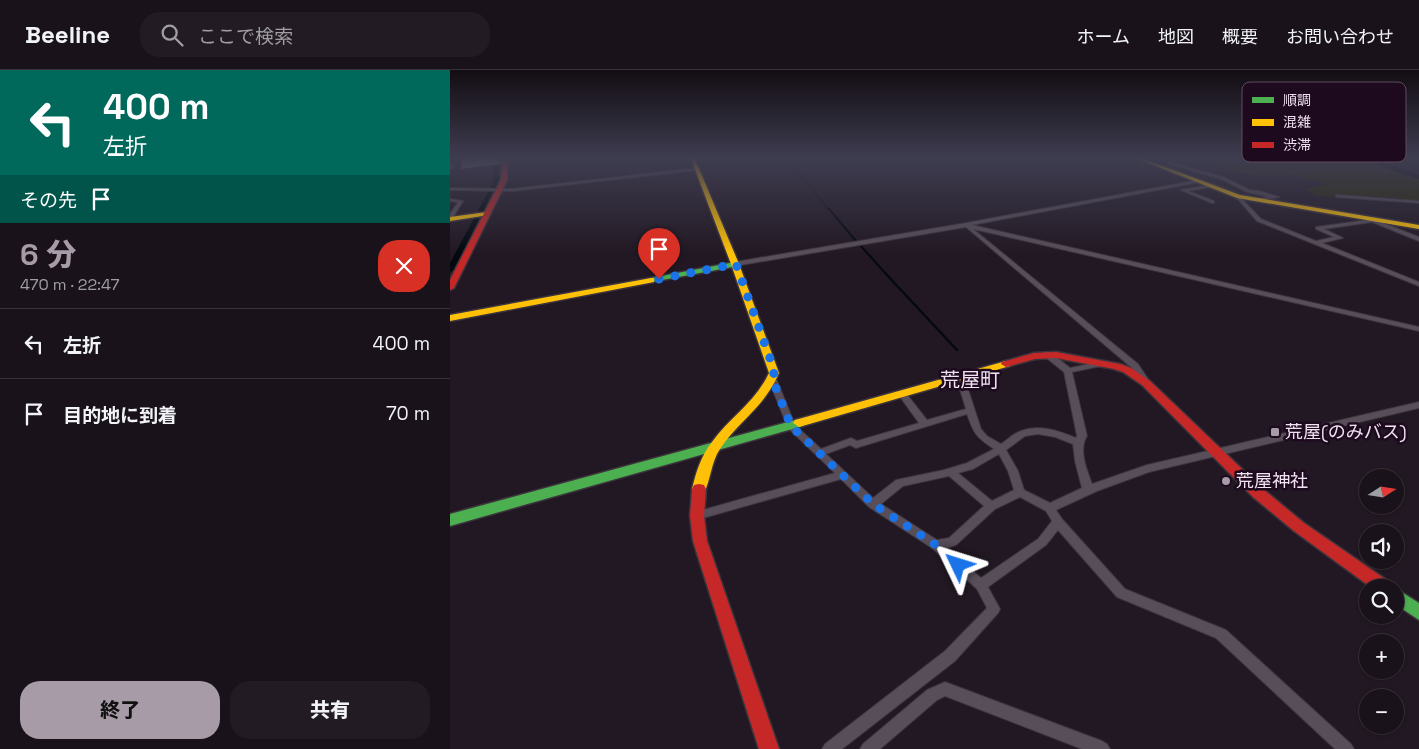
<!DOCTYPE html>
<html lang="ja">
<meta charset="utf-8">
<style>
body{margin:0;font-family:"Space Grotesk","Noto Sans JP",sans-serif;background:#231b23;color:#f1f3f6;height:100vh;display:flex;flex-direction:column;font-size:19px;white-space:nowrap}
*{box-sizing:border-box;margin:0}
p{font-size:16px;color:#9f9ea2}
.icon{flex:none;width:28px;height:28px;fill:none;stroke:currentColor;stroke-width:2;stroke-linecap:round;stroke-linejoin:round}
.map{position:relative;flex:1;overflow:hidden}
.drawer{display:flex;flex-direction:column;background:#1a121a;width:450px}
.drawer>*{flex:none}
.top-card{background:#00695c;color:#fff;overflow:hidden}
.needle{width:32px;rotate:78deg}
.buttons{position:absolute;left:909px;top:399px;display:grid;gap:10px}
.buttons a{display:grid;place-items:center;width:45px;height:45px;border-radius:50%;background:#1a121a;box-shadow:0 1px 4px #0004,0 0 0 1px #383239;font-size:25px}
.pin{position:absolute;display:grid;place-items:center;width:42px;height:42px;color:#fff;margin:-51px -21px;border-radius:50% 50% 50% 0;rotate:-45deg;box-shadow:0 0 5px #0007}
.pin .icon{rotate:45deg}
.me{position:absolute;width:55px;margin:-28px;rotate:311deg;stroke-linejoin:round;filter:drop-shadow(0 0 4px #0008)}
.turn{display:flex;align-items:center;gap:18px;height:105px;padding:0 20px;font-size:22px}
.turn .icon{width:65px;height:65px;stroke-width:2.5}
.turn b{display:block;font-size:35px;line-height:42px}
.then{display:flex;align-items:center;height:48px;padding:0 20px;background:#0003;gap:10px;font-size:19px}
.round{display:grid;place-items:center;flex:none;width:52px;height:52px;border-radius:20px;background:#231b23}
.overview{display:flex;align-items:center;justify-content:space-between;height:85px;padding:0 20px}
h1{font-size:30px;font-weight:800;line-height:38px;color:#a89ba8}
.cta{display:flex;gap:10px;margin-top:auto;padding:10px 20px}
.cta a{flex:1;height:58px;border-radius:20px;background:#a89ba8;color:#111;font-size:20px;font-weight:800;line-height:58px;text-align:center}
.cta a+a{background:#231b23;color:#f1f3f6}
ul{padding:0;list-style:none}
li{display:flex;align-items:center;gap:15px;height:70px;padding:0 20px;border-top:1px solid #383239}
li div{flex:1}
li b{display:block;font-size:19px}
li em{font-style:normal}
header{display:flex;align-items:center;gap:30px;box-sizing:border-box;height:70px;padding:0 25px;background:#1a121a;border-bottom:1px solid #383239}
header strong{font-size:24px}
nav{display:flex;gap:28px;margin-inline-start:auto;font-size:18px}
.search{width:350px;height:45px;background:#231b23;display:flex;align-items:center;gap:12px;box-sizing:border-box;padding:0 18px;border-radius:20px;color:#9f9ea2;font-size:19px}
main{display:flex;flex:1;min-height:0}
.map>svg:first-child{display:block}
.green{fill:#2a2908}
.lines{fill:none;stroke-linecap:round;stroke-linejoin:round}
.stream-far2{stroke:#03090f;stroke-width:1}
.stream-far1{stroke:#03090f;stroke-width:2}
.stream{stroke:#03090f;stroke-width:2.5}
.canal{fill:#03090f;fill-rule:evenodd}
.building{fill:#827780}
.street-casing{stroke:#3c343d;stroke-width:2}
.fast-casing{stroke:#3c343d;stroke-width:3}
.slow-casing{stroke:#3c343d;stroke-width:3}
.jam-casing{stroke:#3c343d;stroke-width:3}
.street{fill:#584e59;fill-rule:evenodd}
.fast{fill:#4caf50;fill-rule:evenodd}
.slow{fill:#ffc107;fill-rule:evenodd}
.jam{fill:#c62828;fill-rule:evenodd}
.route{stroke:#1a73e8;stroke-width:9;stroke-dasharray:0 16.2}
.poi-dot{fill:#a89ba8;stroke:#1d0a1e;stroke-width:2}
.labels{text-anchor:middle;stroke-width:5;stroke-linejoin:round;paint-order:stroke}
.poi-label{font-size:18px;fill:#f0e2f0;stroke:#1d0a1e;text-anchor:start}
.quarter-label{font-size:20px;fill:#f0e2f0;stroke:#1d0a1e}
.key{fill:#1d0a1e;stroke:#5c4b5d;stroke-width:1}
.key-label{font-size:14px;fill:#f0e2f0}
</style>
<header>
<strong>Beeline</strong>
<div class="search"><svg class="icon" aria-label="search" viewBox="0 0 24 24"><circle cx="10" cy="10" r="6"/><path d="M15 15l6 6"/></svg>ここで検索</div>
<nav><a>ホーム</a><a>地図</a><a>概要</a><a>お問い合わせ</a></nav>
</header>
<main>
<section class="drawer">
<div class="top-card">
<div class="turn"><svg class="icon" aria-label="left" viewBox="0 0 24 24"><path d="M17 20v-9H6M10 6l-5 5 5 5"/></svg><div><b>400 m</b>左折</div></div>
<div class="then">その先<svg class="icon" aria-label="arrive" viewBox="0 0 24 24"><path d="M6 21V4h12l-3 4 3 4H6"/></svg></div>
</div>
<div class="overview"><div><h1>6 分</h1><p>470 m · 22:47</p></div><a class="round" style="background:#d93025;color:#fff"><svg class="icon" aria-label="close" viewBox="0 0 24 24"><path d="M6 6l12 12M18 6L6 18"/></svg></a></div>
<ul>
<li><svg class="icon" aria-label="left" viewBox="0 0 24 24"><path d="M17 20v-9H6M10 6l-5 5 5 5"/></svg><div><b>左折</b></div><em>400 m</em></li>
<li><svg class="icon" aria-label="arrive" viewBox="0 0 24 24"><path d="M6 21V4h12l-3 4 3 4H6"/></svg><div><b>目的地に到着</b></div><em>70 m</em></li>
</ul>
<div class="cta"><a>終了</a><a>共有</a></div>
</section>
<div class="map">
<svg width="969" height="679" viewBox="0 0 969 679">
<rect width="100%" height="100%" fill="#221823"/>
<path class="green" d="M 750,89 L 924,89 L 969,106 L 969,132 L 940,127 L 868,126 L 856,119 L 878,114 L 844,105 L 814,106 L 788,103 L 750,91 Z"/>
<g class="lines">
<g class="stream-far2">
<path d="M 338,89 L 360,116"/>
<path d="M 362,119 L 380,141"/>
</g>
<g class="stream-far1">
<path d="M 379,139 L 406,171"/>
<path d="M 409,174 L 437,205"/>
</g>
<path class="stream" d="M 436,204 L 507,280"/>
<g class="canal">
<path d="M 44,89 L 48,89 L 49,113 L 4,200 L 0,202 L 0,193 L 43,113 Z"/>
<path d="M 920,89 C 929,89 958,102 969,105 L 969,109 L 936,98 Z"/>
</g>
</g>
<path class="building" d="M 11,89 L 50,89 L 50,94 L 11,99 Z"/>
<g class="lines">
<defs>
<g id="street">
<path d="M 719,92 L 773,107 L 800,120 L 809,121 L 829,127 L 803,131 L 803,129 L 820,127 L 797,122 L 771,109 L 719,94 Z"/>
<path d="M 0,93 L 4,97 L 0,100 Z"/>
<path d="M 247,98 L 248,100 L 62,121 L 0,120 L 0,118 L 62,119 Z"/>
<path d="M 748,110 L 750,112 L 522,155 L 969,257 L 969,261 L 523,159 L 688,294 L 700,312 L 696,314 L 693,314 L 682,298 L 516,157 L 285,196 L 282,194 L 285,192 L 516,153 Z"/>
<path d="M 759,115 L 761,117 L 738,121 L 764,131 L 764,133 L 762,133 L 731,120 Z"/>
<path d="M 888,125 L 969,131 L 969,133 L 886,127 L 886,125 Z"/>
<path d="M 789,126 L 811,149 L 866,171 L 884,167 L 866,159 L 866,157 L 917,150 L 915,149 L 918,147 L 969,167 L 969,171 L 922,152 L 874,159 L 893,168 L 872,173 L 969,212 L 969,216 L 807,151 L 787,128 L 787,127 Z"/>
<path d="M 0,129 L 13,131 L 2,149 L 0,149 L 0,144 L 8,132 L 0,131 Z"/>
<path d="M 594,282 L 600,282 L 620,298 L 653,291 L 657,293 L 656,295 L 622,302 L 637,366 C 628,380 637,400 642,414 L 697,395 L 969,332 L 969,338 L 699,402 L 647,421 L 606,440 L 612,449 L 675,519 L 776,560 L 901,674 L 904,679 L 885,679 L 766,568 L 667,527 L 608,460 L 596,475 L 538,517 L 550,539 L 548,543 L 505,591 L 392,679 L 372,679 L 375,674 L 495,581 L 537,538 L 527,519 L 482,478 L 419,437 L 391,409 L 246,450 L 242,449 L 241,446 L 242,443 L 385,403 L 338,358 L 318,308 L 319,306 L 322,306 L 326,308 L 345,355 L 371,379 L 401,368 L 407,371 L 469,353 L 448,324 L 449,322 L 455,322 L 477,350 L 516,339 L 506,307 L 510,305 L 514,307 L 531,359 L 537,366 L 551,374 C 557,370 564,363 571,361 C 589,354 609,361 626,368 L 627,366 L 614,302 L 594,286 L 593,284 ZM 517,344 C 524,364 526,367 544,379 L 517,393 L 494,400 L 446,410 L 423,428 L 376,384 L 400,375 L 406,378 ZM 588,364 L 605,367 L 623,374 L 625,391 L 632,418 L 600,433 L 574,420 L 568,401 L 556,380 L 575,366 ZM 549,384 L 558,401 L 564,420 L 542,431 L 508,403 L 523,399 ZM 499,406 L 534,436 L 499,468 L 487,470 L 431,434 L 453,416 ZM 570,427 L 596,441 L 602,451 L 588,469 L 531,508 L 497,478 L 506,475 L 545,439 Z"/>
<path d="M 495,612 L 652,671 L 657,674 L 660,679 L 632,679 L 495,626 L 487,630 L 430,679 L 410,679 L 413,674 L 477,620 Z"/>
</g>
<g id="fast">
<path d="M 285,192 L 289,194 L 288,196 L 201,212 L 197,210 L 201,208 Z"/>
<path d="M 349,349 L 353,350 L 355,353 L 353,356 L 0,456 L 0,444 Z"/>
<path d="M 945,518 L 969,533 L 969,550 L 945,534 Z"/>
</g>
<g id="slow">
<path d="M 241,89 L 245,89 L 289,194 L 329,303 C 314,338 289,350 270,379 C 261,392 261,409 254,423 L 249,424 L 244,423 L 242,419 C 246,402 251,386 262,372 C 280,347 305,333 319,303 L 281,194 Z"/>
<path d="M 688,89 L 694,89 L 790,125 L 969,155 L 969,159 L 787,128 Z"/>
<path d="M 37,142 L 40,144 L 39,145 L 0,151 L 0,147 Z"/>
<path d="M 201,208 L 204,208 L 204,212 L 0,251 L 0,245 Z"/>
<path d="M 556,291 L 560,292 L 561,294 L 560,296 L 349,357 L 343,353 L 345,350 Z"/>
</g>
<g id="jam">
<path d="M 53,89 L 57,89 L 57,110 L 4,218 L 0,220 L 0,210 L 51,110 Z"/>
<path d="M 606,282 L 670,294 L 681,298 L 700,311 L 813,419 L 854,453 L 941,513 L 943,518 L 922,518 L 844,461 L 803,427 L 692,315 L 673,302 L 664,299 L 606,288 L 585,289 L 556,297 L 551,294 L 552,292 L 584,283 Z"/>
<path d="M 249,414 L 254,415 L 256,419 L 254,446 L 257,471 L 329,679 L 309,679 L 243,471 L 240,446 L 242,419 L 244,415 Z"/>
</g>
</defs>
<use href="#street" class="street-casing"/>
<use href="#fast" class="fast-casing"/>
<use href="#slow" class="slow-casing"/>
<use href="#jam" class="jam-casing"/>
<use href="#street" class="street"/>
<use href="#fast" class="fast"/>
<use href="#slow" class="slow"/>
<use href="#jam" class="jam"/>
</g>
<linearGradient id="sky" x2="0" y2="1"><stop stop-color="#130d13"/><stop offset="0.48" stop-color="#3e3d50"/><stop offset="1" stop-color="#3e3d50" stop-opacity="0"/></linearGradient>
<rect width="969" height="184" fill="url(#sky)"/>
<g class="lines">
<path class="route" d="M 209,209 L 286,194 L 322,294 L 324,303 L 322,308 L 341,356 L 423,434 L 486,475 L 508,495"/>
</g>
<g class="poi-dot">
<rect x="820" y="357" width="10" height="10" rx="2.5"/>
<circle cx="776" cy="411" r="5"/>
</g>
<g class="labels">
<g class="poi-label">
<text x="835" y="368">荒屋(のみバス)</text>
<text x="786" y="417">荒屋神社</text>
</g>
<g class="quarter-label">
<text x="520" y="317">荒屋町</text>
</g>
</g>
<rect x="792" y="12" width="164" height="80" rx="8" class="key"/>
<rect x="802" y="27" width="22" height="6" fill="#4caf50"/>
<rect x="802" y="49" width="22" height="7" fill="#ffc107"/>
<rect x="802" y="72" width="22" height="6" fill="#c62828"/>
<g class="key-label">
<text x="833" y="35">順調</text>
<text x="833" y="57">混雑</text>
<text x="833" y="80">渋滞</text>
</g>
</svg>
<div class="buttons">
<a><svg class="needle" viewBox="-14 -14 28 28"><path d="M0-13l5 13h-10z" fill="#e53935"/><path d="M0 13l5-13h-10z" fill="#9f9ea2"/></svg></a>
<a><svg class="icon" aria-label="sound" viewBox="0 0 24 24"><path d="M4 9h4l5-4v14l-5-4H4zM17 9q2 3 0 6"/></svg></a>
<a><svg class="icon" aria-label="search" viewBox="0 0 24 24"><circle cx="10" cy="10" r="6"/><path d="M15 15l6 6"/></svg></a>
<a>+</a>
<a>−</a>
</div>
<div class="pin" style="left:209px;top:209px;background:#d93025"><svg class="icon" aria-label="arrive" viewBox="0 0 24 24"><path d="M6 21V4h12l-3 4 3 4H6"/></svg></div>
<svg class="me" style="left:508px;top:495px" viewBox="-20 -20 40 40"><path d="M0-17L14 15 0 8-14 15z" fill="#1a73e8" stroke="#fff" stroke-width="4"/></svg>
</div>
</main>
